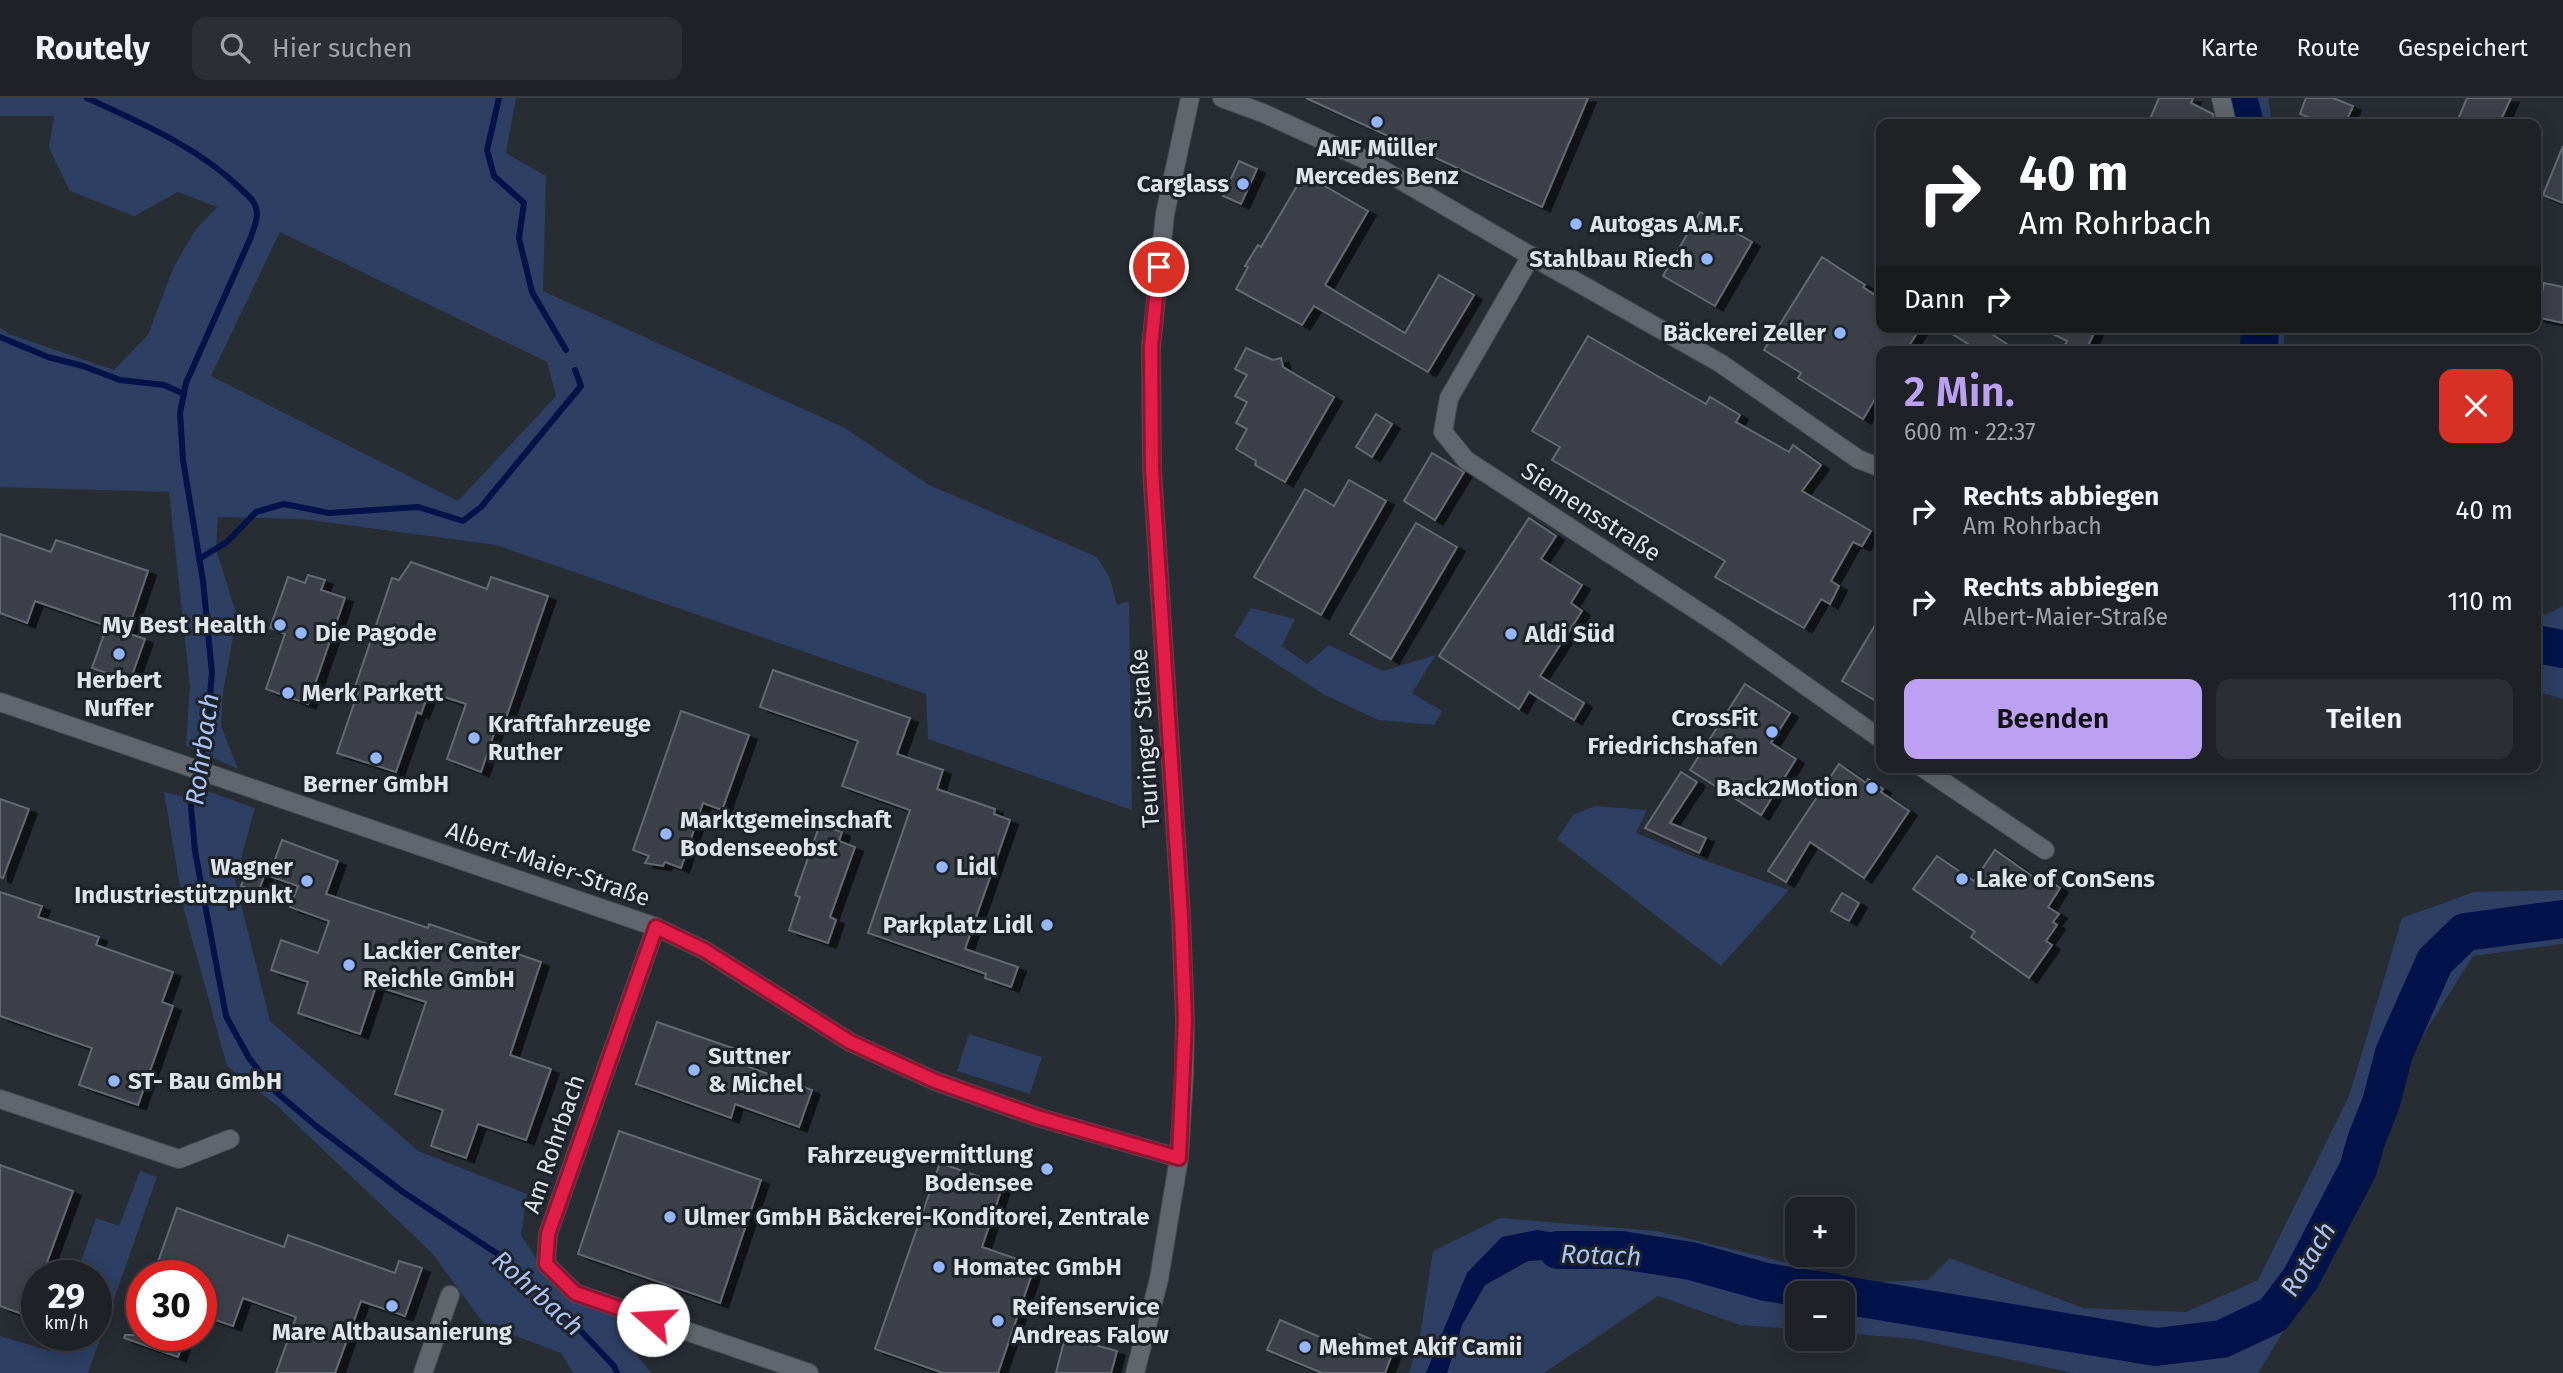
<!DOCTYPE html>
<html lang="de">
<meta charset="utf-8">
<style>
body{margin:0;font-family:"Fira Sans",sans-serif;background:#2b2e32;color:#f1f3f6;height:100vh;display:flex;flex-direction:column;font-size:26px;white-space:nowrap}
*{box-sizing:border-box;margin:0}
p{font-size:23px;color:#a1a3a7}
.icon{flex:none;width:38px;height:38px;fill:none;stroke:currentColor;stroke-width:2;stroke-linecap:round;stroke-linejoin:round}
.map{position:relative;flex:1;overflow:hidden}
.panel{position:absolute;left:1876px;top:248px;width:665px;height:427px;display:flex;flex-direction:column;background:#1e2126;border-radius:14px;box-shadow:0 4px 18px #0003,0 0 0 2px #3c3e43}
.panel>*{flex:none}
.banner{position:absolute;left:1876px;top:21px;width:665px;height:214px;border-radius:14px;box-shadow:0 4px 18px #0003,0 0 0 2px #3c3e43;background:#202124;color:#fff;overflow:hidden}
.buttons{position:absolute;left:1785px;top:1099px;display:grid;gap:14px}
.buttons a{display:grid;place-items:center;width:70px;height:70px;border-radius:14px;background:#1e2126;box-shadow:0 4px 18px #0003,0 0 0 2px #3c3e43;font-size:35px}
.speed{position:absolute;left:21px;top:1162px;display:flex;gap:14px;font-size:35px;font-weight:700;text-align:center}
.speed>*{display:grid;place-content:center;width:91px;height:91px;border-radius:50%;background:#1e2126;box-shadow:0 4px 18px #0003,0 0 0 2px #3c3e43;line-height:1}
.speed small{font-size:18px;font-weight:400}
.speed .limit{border:10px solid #d22;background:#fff;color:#111}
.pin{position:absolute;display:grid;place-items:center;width:60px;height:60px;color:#fff;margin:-30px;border:4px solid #fff;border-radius:50%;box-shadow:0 2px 7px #0007}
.me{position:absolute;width:77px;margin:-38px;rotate:289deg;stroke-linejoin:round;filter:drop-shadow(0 0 5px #0008)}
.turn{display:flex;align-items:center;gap:24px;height:147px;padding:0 28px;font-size:32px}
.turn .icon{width:91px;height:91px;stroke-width:2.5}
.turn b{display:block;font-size:49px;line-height:60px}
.then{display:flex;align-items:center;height:66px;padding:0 28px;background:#0003;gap:14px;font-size:26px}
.round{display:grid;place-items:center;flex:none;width:74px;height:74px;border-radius:14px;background:#2b2e32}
.head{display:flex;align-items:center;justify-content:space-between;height:119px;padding:0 28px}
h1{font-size:42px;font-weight:600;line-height:52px;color:#bca0f2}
.button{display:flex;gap:14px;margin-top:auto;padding:14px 28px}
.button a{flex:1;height:80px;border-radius:14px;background:#bca0f2;color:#111;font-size:28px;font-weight:600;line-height:80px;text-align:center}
.button a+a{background:#2b2e32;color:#f1f3f6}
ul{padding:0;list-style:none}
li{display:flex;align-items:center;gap:21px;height:91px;padding:0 28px}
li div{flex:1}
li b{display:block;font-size:26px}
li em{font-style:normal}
header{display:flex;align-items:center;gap:42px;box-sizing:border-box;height:98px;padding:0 35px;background:#1e2126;border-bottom:2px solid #3c3e43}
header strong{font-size:33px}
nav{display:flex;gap:38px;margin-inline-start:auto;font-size:24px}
.search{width:490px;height:63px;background:#2b2e32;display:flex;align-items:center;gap:18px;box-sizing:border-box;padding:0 24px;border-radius:14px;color:#a1a3a7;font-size:26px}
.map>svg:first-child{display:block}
.green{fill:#2d3f62;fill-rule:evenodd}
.water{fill:#01134a}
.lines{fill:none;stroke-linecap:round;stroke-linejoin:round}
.stream{stroke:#01134a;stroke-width:6}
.river{stroke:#01134a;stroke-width:38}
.building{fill:#3c4048;stroke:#656971;stroke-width:2;filter:url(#shadow)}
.minor-casing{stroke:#474a50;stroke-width:20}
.tertiary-casing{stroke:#474a50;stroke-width:20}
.minor{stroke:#61656d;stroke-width:18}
.tertiary{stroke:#61656d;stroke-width:18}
.route-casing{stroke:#92132f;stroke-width:18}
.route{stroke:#e11d48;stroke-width:12}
.poi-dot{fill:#93b7fd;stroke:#1e2229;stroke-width:2.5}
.labels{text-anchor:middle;stroke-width:6;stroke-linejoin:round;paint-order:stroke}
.poi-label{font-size:24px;font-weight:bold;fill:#e0e3e8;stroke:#1e2229;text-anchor:start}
.street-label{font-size:24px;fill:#e0e3e8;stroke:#1e2229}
.water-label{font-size:26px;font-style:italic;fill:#a7c3f7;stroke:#1e2229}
</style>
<header>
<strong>Routely</strong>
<div class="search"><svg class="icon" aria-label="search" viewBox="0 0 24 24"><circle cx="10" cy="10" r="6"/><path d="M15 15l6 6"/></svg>Hier suchen</div>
<nav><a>Karte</a><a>Route</a><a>Gespeichert</a></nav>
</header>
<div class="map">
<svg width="2563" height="1275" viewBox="0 0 2563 1275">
<defs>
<filter id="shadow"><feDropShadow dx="8" dy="4.5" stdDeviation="0" flood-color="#0009"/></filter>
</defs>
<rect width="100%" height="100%" fill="#282c33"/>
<g class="green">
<path d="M 0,0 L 516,0 L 506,55 L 546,78 L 543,193 L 845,330 L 929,387 L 1097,459 L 1110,480 L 1117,507 L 1129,503 L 1132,712 L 928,641 L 926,596 L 496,447 L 302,421 L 218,419 L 216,451 L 237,518 L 223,594 L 221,628 L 238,671 L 186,648 L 190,588 L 169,394 L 0,389 L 0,229 L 9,236 L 114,272 L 148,237 L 174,168 L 196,131 L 217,109 L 178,94 L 134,118 L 70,93 L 49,50 L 54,18 L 0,18 ZM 280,134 L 547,264 L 556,298 L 458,403 L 211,278 Z"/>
<path d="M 2229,0 L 2268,0 L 2272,26 L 2235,26 Z"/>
<path d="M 2242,229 L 2285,229 L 2283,254 L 2241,254 Z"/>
<path d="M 2563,508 L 2563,601 L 2536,593 L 2536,514 L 2545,517 Z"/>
<path d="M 1251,510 L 1295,521 L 1282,548 L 1307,566 L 1329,547 L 1383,573 L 1436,557 L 1412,595 L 1442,613 L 1434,627 L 1378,622 L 1323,596 L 1234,538 Z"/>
<path d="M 201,691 L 255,710 L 235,782 L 270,923 L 418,1053 L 527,1096 L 521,1137 L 550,1182 L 570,1201 L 653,1230 L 629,1247 L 651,1275 L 573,1275 L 561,1255 L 484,1226 L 432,1155 L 275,1006 L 227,968 L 184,812 L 164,694 L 185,699 Z"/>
<path d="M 1595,708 L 1647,712 L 1636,735 L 1692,758 L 1789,792 L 1721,868 L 1557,741 L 1573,717 Z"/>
<path d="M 2563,792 L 2563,846 L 2473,858 L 2417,947 L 2345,1132 L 2258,1275 L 2073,1275 L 1915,1241 L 1843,1235 L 1843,1195 L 1797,1195 L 1797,1231 L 1740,1227 L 1658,1198 L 1544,1275 L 1447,1275 L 1462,1227 L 1485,1187 L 1528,1163 L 1610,1157 L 1502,1139 L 1467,1175 L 1426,1275 L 1409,1275 L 1420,1238 L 1433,1153 L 1500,1120 L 1657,1133 L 1805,1169 L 1851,1185 L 1928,1182 L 1950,1160 L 2083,1210 L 2186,1214 L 2258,1182 L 2349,998 L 2402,820 L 2474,794 Z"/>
<path d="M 969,936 L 1042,959 L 1030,996 L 957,973 Z"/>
<path d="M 140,1073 L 157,1079 L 88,1275 L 0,1275 L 0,1238 L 50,1253 L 56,1237 L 96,1237 L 96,1178 L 76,1178 L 96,1120 L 119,1128 Z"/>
</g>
<path class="water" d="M 1537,1132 L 1609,1143 L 1610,1157 L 1528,1163 L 1485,1187 L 1462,1227 L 1447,1275 L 1426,1275 L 1467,1175 L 1502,1139 Z"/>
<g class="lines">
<g class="stream">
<path d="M 87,0 C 141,25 198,49 241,91 C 246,96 253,101 255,107 C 260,118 254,128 251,139 L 186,285 L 180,315 L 183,362 L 203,483 L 212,575 L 206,641 L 190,698 L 195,753 L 226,918 L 249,960 L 275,993 L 316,1028 L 403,1094 L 507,1162 L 576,1228 L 614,1268 L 617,1275"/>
<path d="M 499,0 L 487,52 L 494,78 L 524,105 L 519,140 L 532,194 L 566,252"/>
<path d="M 0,239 L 48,259 L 83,268 L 120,282 L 164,287 L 184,296"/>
<path d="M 199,461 L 227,444 L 256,414 L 284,406 L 329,415 L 418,409 L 463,423 L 481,409 L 581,288 L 575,272"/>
</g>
<g class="river">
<path d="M 2238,0 L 2245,26"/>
<path d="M 2259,254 L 2260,229"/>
<path d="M 2536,546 L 2563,551"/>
<path d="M 1558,1152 L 1621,1152 L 1691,1163 L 1766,1184 L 1835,1195"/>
<path d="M 1843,1197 L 2156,1249 L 2222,1241 L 2273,1217 L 2301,1180 L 2358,1071 L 2366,1043 L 2381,1005 L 2394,955 L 2435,863 L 2465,834 L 2563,821"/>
</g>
</g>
<g class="building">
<path d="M 1306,0 L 1588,0 L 1542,109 Z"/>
<path d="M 2159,0 L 2193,0 L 2191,5 L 2213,16 L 2215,26 L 2163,26 L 2150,21 Z"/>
<path d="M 2306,0 L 2333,0 L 2353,8 L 2345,26 L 2311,26 L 2313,21 L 2300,16 Z"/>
<path d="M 2467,0 L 2511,0 L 2499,26 L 2456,26 Z"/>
<path d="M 2563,48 L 2563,105 L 2543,97 Z"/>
<path d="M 1239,63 L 1257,71 L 1241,106 L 1223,98 Z"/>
<path d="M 1304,76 L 1368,113 L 1325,187 L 1405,235 L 1439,177 L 1474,197 L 1428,274 L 1314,208 L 1302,227 L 1236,191 L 1248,169 L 1245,168 L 1258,147 L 1261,149 Z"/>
<path d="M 1700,114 L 1752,144 L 1715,208 L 1663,178 Z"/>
<path d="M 1822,159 L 1865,187 L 1863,189 L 1881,201 L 1881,229 L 1921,229 L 1905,254 L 1881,254 L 1881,291 L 1863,321 L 1798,280 L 1801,275 L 1764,252 Z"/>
<path d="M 2544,185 L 2563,189 L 2563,225 L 2536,219 Z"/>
<path d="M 1941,229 L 1981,229 L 2019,254 L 1981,254 Z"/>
<path d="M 2039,229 L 2097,229 L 2085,254 L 2062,254 L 2067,243 Z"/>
<path d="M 1588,238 L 1706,306 L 1710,299 L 1740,317 L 1736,324 L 1789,354 L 1793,347 L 1821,367 L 1802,393 L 1871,433 L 1862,448 L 1853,444 L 1831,483 L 1839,488 L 1830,506 L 1821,501 L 1804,530 L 1715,479 L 1725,463 L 1552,362 L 1560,349 L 1532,333 Z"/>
<path d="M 1246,250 L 1273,262 L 1281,260 L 1283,269 L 1334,299 L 1285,384 L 1255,367 L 1256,363 L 1236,351 L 1247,331 L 1236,325 L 1247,304 L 1235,298 L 1247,277 L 1235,271 Z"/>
<path d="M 1376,316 L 1392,326 L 1372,359 L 1356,349 Z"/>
<path d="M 1432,355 L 1464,374 L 1435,422 L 1404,403 Z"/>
<path d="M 1349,382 L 1386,403 L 1321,517 L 1254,479 L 1305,391 L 1334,408 Z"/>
<path d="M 1529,420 L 1556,438 L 1541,461 L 1582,487 L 1571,505 L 1582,513 L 1540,578 L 1584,605 L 1574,622 L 1529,594 L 1519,611 L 1439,558 Z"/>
<path d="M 1416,425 L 1457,449 L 1391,561 L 1350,536 Z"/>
<path d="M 0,436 L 51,454 L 56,442 L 148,473 L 127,535 L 145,541 L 130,583 L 92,570 L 107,528 L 35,503 L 27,525 L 0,515 Z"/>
<path d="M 411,464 L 487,491 L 491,479 L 548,498 L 506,620 L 500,618 L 481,674 L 447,661 L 466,606 L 429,594 L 421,616 L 417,614 L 396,674 L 337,655 L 358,594 L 354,592 L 392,480 L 399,482 Z"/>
<path d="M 308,477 L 325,482 L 321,492 L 345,500 L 308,606 L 266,591 L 285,536 L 270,530 L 288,479 L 305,485 Z"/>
<path d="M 1881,517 L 1881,606 L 1842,583 Z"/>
<path d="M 773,572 L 910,620 L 897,656 L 943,672 L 937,691 L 995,711 L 994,716 L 1010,722 L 965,851 L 1018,869 L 1011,889 L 985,880 L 986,876 L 868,835 L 910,712 L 842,688 L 858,643 L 760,609 Z"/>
<path d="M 1745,586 L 1790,615 L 1771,645 L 1796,661 L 1761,717 L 1690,672 Z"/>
<path d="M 681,613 L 749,637 L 722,712 L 703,705 L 681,770 L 665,764 L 663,768 L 645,765 L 649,758 L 633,752 Z"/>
<path d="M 1839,666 L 1866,685 L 1868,681 L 1883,691 L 1881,694 L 1909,713 L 1864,780 L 1810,744 L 1786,784 L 1768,773 Z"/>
<path d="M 1681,674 L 1697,684 L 1670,725 L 1706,740 L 1699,755 L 1645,730 Z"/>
<path d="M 0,701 L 29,711 L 3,780 L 0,779 Z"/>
<path d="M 820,726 L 842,734 L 839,743 L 855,749 L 830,819 L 836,822 L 828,845 L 789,832 L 800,799 L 795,797 Z"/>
<path d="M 282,742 L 338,763 L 326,796 L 428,830 L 429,826 L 541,864 L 510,957 L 551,971 L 526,1042 L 478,1026 L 466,1060 L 431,1048 L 443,1012 L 395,996 L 426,904 L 376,888 L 360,936 L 298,915 L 308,884 L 271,872 L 281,842 L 318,855 L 329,823 L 290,809 L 298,788 L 269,778 Z"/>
<path d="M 1995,752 L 2039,783 L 2043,778 L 2060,790 L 2048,809 L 2059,816 L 2053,824 L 2057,827 L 2046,843 L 2052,847 L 2029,880 L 1971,839 L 1975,834 L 1913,791 L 1937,758 L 1974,783 Z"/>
<path d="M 248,770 L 265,776 L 258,794 L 241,788 Z"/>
<path d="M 0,794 L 42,808 L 38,819 L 99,839 L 96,847 L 173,874 L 162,904 L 173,908 L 138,1007 L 79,987 L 92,950 L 0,918 Z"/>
<path d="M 1842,795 L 1859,805 L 1849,823 L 1831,813 Z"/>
<path d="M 657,924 L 753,957 L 749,969 L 812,992 L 799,1029 L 735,1006 L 731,1020 L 636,986 Z"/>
<path d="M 619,1033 L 761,1082 L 720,1205 L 578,1156 Z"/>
<path d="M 940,1065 L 1003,1087 L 982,1149 L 1035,1167 L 998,1275 L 943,1275 L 875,1251 Z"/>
<path d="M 0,1067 L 73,1093 L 42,1178 L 37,1178 L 37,1193 L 28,1218 L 0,1208 Z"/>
<path d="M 177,1110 L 284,1149 L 288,1137 L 395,1175 L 399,1163 L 422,1170 L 405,1218 L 361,1203 L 335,1275 L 276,1275 L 296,1219 L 243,1200 L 233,1228 L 201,1217 L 201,1178 L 153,1178 Z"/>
<path d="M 1280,1222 L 1352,1253 L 1359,1236 L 1394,1251 L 1385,1275 L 1322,1275 L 1267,1252 Z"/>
<path d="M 125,1237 L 185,1237 L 178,1259 L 124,1240 Z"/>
<path d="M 1065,1239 L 1117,1253 L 1111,1275 L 1056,1275 Z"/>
</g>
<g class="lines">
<defs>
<g id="minor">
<path d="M 1222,0 L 1263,15 L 1366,62 L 1531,158 L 1449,300 L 1443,334 L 1466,362 L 1724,530 L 1881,641"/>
<path d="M 2221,0 L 2227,26"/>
<path d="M 1531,158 L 1720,265 L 1858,361 L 1881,370"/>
<path d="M 0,604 L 656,829 L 704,852 L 850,944 L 935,983 L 1037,1019 L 1179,1060"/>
<path d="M 1923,670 L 2045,752"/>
<path d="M 656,829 L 548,1136 L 546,1166 L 575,1195 L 809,1275"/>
<path d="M 0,1001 L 179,1061 L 230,1041"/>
<path d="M 423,1275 L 450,1197"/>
</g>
<path id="tertiary" d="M 1135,1275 L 1159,1181 L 1179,1060 L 1184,977 L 1185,922 L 1181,818 L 1152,371 L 1151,249 L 1165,116 L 1190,0"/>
</defs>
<use href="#minor" class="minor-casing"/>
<use href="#tertiary" class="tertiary-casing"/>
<use href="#minor" class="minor"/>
<use href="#tertiary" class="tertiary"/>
</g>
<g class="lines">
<defs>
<path id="route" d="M 653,1222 L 575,1195 L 546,1166 L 548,1136 L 656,829 L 704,852 L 850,944 L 935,983 L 1037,1019 L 1179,1060 L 1185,922 L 1181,818 L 1152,371 L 1151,249 L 1159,169"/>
</defs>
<use href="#route" class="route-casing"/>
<use href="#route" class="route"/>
</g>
<g class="poi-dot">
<circle cx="1377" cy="24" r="7"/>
<circle cx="1243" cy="86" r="7"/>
<circle cx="1576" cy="126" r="7"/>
<circle cx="1707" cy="161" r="7"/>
<circle cx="1840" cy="235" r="7"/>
<circle cx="280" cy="527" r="7"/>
<circle cx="301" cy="535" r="7"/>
<circle cx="1511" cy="536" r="7"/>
<circle cx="119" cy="556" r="7"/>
<circle cx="288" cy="595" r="7"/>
<circle cx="1772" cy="634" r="7"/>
<circle cx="474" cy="640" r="7"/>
<circle cx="376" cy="660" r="7"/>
<circle cx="1872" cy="690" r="7"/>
<circle cx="666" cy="736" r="7"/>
<circle cx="942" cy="769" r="7"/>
<circle cx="1962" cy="781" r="7"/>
<circle cx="307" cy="783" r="7"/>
<circle cx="1047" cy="827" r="7"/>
<circle cx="349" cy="867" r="7"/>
<circle cx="694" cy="972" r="7"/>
<circle cx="114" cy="983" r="7"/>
<circle cx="1047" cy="1071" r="7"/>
<circle cx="670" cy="1119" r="7"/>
<circle cx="939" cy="1169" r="7"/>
<circle cx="392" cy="1208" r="7"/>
<circle cx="998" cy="1223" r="7"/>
<circle cx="1305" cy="1249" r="7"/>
</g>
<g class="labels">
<g class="poi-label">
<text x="1377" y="58" text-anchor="middle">AMF Müller<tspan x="1377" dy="28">Mercedes Benz</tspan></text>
<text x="1229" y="94" text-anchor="end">Carglass</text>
<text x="1590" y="134">Autogas A.M.F.</text>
<text x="1693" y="169" text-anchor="end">Stahlbau Riech</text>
<text x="1826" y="243" text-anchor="end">Bäckerei Zeller</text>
<text x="266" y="535" text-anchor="end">My Best Health</text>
<text x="315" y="543">Die Pagode</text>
<text x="1525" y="544">Aldi Süd</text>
<text x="119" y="590" text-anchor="middle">Herbert<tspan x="119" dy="28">Nuffer</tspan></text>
<text x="302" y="603">Merk Parkett</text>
<text x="1758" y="628" text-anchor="end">CrossFit<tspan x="1758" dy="28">Friedrichshafen</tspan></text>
<text x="488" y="634">Kraftfahrzeuge<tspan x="488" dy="28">Ruther</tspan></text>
<text x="376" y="694" text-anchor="middle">Berner GmbH</text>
<text x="1858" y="698" text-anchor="end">Back2Motion</text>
<text x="680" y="730">Marktgemeinschaft<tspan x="680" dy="28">Bodenseeobst</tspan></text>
<text x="293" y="777" text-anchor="end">Wagner<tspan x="293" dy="28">Industriestützpunkt</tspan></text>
<text x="956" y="777">Lidl</text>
<text x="1976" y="789">Lake of ConSens</text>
<text x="1033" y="835" text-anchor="end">Parkplatz Lidl</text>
<text x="363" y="861">Lackier Center<tspan x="363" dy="28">Reichle GmbH</tspan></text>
<text x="708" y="966">Suttner<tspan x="708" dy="28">&amp; Michel</tspan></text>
<text x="128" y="991">ST- Bau GmbH</text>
<text x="1033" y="1065" text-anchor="end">Fahrzeugvermittlung<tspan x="1033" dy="28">Bodensee</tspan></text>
<text x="684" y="1127">Ulmer GmbH Bäckerei-Konditorei, Zentrale</text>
<text x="953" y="1177">Homatec GmbH</text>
<text x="1012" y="1217">Reifenservice<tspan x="1012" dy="28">Andreas Falow</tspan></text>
<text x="392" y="1242" text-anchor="middle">Mare Altbausanierung</text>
<text x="1319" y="1257">Mehmet Akif Camii</text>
</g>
<g class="street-label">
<text transform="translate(1591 414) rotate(33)" y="8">Siemensstraße</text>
<text transform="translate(1145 640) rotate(-94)" y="8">Teuringer Straße</text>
<text transform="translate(548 766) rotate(19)" y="8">Albert-Maier-Straße</text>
<text transform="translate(554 1046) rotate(-71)" y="8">Am Rohrbach</text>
</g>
<g class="water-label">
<text transform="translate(202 651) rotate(-82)" y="9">Rohrbach</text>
<text transform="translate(1601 1157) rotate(2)" y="9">Rotach</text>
<text transform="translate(2308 1161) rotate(-59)" y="9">Rotach</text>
<text transform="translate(538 1195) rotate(42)" y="9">Rohrbach</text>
</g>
</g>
</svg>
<div class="buttons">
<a>+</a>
<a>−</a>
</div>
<div class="speed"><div>29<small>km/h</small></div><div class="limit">30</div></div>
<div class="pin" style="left:1159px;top:169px;background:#d93025"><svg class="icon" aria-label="arrive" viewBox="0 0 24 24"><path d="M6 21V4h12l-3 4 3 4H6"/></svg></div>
<svg class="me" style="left:653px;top:1222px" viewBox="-20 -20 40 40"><circle r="19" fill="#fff"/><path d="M0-13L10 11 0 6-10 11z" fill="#e11d48"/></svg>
<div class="banner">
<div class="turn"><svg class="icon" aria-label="right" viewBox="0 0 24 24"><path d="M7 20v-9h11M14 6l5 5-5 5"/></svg><div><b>40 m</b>Am Rohrbach</div></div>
<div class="then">Dann<svg class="icon" aria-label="right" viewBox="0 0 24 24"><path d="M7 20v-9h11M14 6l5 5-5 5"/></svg></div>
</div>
<section class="panel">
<div class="head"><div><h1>2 Min.</h1><p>600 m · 22:37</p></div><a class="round" style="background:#d93025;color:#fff"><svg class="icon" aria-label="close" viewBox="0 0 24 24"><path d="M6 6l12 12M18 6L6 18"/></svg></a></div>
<ul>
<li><svg class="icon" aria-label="right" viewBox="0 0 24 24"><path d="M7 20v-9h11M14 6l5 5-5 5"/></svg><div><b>Rechts abbiegen</b><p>Am Rohrbach</p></div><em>40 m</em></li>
<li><svg class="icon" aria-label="right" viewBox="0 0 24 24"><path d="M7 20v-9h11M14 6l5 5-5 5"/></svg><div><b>Rechts abbiegen</b><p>Albert-Maier-Straße</p></div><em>110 m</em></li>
</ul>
<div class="button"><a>Beenden</a><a>Teilen</a></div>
</section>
</div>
